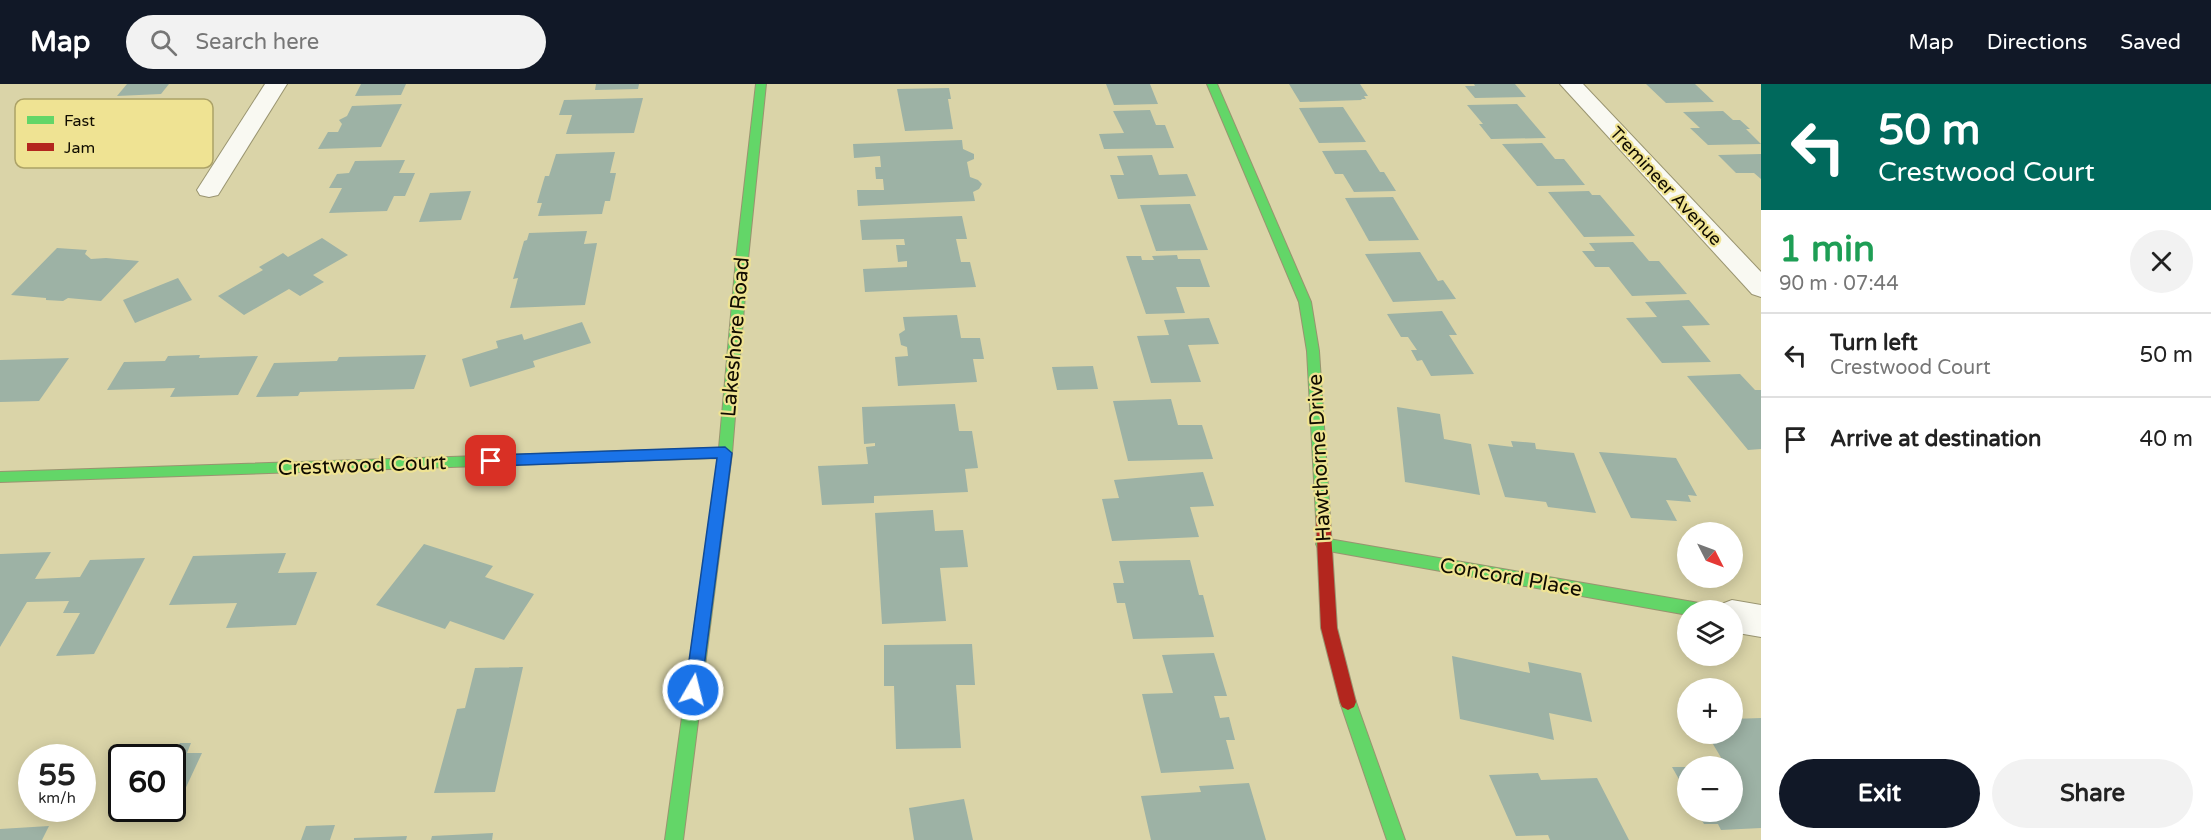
<!DOCTYPE html>
<meta charset="utf-8">
<style>
body{margin:0;font-family:"Varela Round",sans-serif;background:#f2f2f2;color:#222;height:100vh;display:flex;flex-direction:column;font-size:22px;white-space:nowrap}
*{box-sizing:border-box;margin:0}
p{font-size:20px;color:#767676}
.icon{flex:none;width:33px;height:33px;fill:none;stroke:currentColor;stroke-width:2;stroke-linecap:round;stroke-linejoin:round}
.map{position:relative;flex:1;overflow:hidden}
.side{display:flex;flex-direction:column;background:#fff;width:450px}
.side>*{flex:none}
.guide{background:#00695c;color:#fff;overflow:hidden}
.needle{width:39px;rotate:132deg}
.tools{position:absolute;left:1677px;top:438px;display:grid;gap:12px}
.tools a{display:grid;place-items:center;width:66px;height:66px;border-radius:50%;background:#fff;box-shadow:0 3px 15px #0003;font-size:30px}
.speed{position:absolute;left:18px;top:660px;display:flex;gap:12px;font-size:30px;font-weight:700;text-align:center}
.speed>*{display:grid;place-content:center;width:78px;height:78px;border-radius:50%;background:#fff;box-shadow:0 3px 15px #0003;line-height:1}
.speed small{font-size:15px;font-weight:400}
.speed .limit{border:3px solid #111;border-radius:9px;background:#fff;color:#111}
.pin{position:absolute;display:grid;place-items:center;width:51px;height:51px;color:#fff;margin:-26px;border-radius:12px;box-shadow:0 3px 9px #0006}
.me{position:absolute;width:66px;margin:-33px;rotate:8deg;stroke-linejoin:round;filter:drop-shadow(0 0 4px #0008)}
.turn{display:flex;align-items:center;gap:21px;height:126px;padding:0 18px;font-size:27px}
.turn .icon{width:78px;height:78px;stroke-width:2.5}
.turn b{display:block;font-size:42px;line-height:51px}
.round{display:grid;place-items:center;flex:none;width:63px;height:63px;border-radius:32px;background:#f2f2f2}
.head{display:flex;align-items:center;justify-content:space-between;height:102px;padding:0 18px}
h1{font-size:36px;font-weight:800;line-height:45px;color:#1e9e55}
.cta{display:flex;gap:12px;margin-top:auto;padding:12px 18px}
.cta a{flex:1;height:69px;border-radius:36px;background:#111827;color:#fff;font-size:24px;font-weight:800;line-height:69px;text-align:center}
.cta a+a{background:#f2f2f2;color:#222}
ul{padding:0;list-style:none}
li{display:flex;align-items:center;gap:18px;height:84px;padding:0 18px;border-top:2px solid #e0e0e0}
li div{flex:1}
li b{display:block;font-size:22px}
li em{font-style:normal}
header{display:flex;align-items:center;gap:36px;box-sizing:border-box;height:84px;padding:0 30px;background:#111827;color:#fff}
header strong{font-size:28px}
nav{display:flex;gap:33px;margin-inline-start:auto;font-size:21px}
.search{width:420px;height:54px;background:#f2f2f2;display:flex;align-items:center;gap:15px;box-sizing:border-box;padding:0 21px;border-radius:33px;color:#767676;font-size:22px}
main{display:flex;flex:1;min-height:0}
.map>svg:first-child{display:block}
.building{fill:#9db2a5}
.lines{fill:none;stroke-linecap:round;stroke-linejoin:round}
.street-casing{stroke:#999470;stroke-width:2}
.fast-casing{stroke:#999470;stroke-width:2}
.jam-casing{stroke:#999470;stroke-width:2}
.street{fill:#f9f9f2;fill-rule:evenodd}
.fast{fill:#63d668;fill-rule:evenodd}
.jam{fill:#b3261e;fill-rule:evenodd}
.route{fill:#1a73e8;stroke:#114b97;stroke-width:1.5}
.labels{text-anchor:middle;stroke-width:4.5;stroke-linejoin:round;paint-order:stroke}
.far-street-label{font-size:18px;fill:#100c00;stroke:#efe393}
.street-label{font-size:21px;fill:#100c00;stroke:#efe393}
.key{fill:#efe393;stroke:#aca267;stroke-width:1.5}
.key-label{font-size:16px;fill:#100c00}
</style>
<header>
<strong>Map</strong>
<div class="search"><svg class="icon" aria-label="search" viewBox="0 0 24 24"><circle cx="10" cy="10" r="6"/><path d="M15 15l6 6"/></svg>Search here</div>
<nav><a>Map</a><a>Directions</a><a>Saved</a></nav>
</header>
<main>
<div class="map">
<svg width="1761" height="756" viewBox="0 0 1761 756">
<rect width="100%" height="100%" fill="#dad4a8"/>
<g class="building">
<path d="M 127,0 L 169,0 L 161,10 L 117,12 Z"/>
<path d="M 361,0 L 406,0 L 401,11 L 355,12 Z"/>
<path d="M 596,0 L 639,0 L 638,5 L 595,6 Z"/>
<path d="M 1106,0 L 1150,0 L 1158,20 L 1114,21 Z"/>
<path d="M 1289,0 L 1360,0 L 1368,12 L 1364,12 L 1366,15 L 1361,15 L 1362,16 L 1300,18 Z"/>
<path d="M 1474,0 L 1515,0 L 1526,13 L 1475,14 L 1465,2 L 1475,2 Z"/>
<path d="M 1646,0 L 1695,0 L 1714,18 L 1666,19 Z"/>
<path d="M 949,4 L 951,15 L 948,15 L 953,45 L 905,47 L 897,5 Z"/>
<path d="M 643,14 L 634,49 L 566,50 L 572,31 L 559,31 L 564,16 Z"/>
<path d="M 402,20 L 381,63 L 318,65 L 328,48 L 338,48 L 342,40 L 339,36 L 347,32 L 352,22 Z"/>
<path d="M 1517,20 L 1546,54 L 1491,55 L 1479,40 L 1483,40 L 1467,21 Z"/>
<path d="M 1343,23 L 1366,58 L 1319,59 L 1299,24 Z"/>
<path d="M 1150,26 L 1156,41 L 1165,41 L 1174,64 L 1104,65 L 1099,50 L 1124,49 L 1113,27 Z"/>
<path d="M 1723,27 L 1733,36 L 1740,36 L 1750,45 L 1746,45 L 1761,60 L 1708,61 L 1690,44 L 1700,44 L 1683,28 Z"/>
<path d="M 962,56 L 963,65 L 974,70 L 974,75 L 967,78 L 970,93 L 978,96 L 982,100 L 979,105 L 973,108 L 975,117 L 858,122 L 857,106 L 884,106 L 883,95 L 876,95 L 875,83 L 881,83 L 880,72 L 854,74 L 853,60 Z"/>
<path d="M 1542,59 L 1555,75 L 1564,75 L 1585,101 L 1537,102 L 1502,60 Z"/>
<path d="M 1366,66 L 1380,88 L 1384,88 L 1396,107 L 1354,108 L 1343,90 L 1335,90 L 1322,67 Z"/>
<path d="M 615,68 L 610,89 L 616,89 L 610,117 L 605,117 L 602,130 L 538,132 L 542,119 L 537,119 L 545,92 L 549,92 L 556,70 Z"/>
<path d="M 1761,70 L 1761,95 L 1754,89 L 1736,89 L 1718,71 Z"/>
<path d="M 1152,71 L 1159,91 L 1187,90 L 1196,112 L 1118,115 L 1110,91 L 1124,91 L 1117,72 Z"/>
<path d="M 405,76 L 399,89 L 415,89 L 405,112 L 394,112 L 387,127 L 329,129 L 342,104 L 329,104 L 337,90 L 349,89 L 355,77 Z"/>
<path d="M 471,107 L 461,136 L 419,138 L 430,109 Z"/>
<path d="M 1589,107 L 1592,111 L 1600,111 L 1635,152 L 1584,153 L 1548,108 Z"/>
<path d="M 1393,113 L 1419,156 L 1369,157 L 1345,114 Z"/>
<path d="M 1190,120 L 1208,166 L 1156,167 L 1140,121 Z"/>
<path d="M 962,132 L 967,155 L 956,155 L 961,178 L 970,178 L 976,203 L 865,208 L 863,185 L 907,183 L 907,177 L 898,178 L 896,161 L 905,161 L 904,155 L 862,156 L 860,136 Z"/>
<path d="M 587,147 L 584,160 L 597,159 L 585,221 L 510,224 L 518,194 L 513,195 L 524,157 L 527,156 L 529,149 Z"/>
<path d="M 322,154 L 348,171 L 313,191 L 324,198 L 300,212 L 289,205 L 244,231 L 218,212 L 263,186 L 259,183 L 283,169 L 288,173 Z"/>
<path d="M 1633,158 L 1649,177 L 1659,177 L 1687,210 L 1632,212 L 1609,183 L 1595,183 L 1582,167 L 1595,167 L 1589,159 Z"/>
<path d="M 57,164 L 87,166 L 85,170 L 91,175 L 106,174 L 139,177 L 101,217 L 68,214 L 63,217 L 46,216 L 46,214 L 11,211 Z"/>
<path d="M 1420,168 L 1438,197 L 1443,196 L 1456,215 L 1393,218 L 1365,170 Z"/>
<path d="M 1177,171 L 1178,175 L 1200,175 L 1210,203 L 1176,203 L 1185,229 L 1146,230 L 1126,172 L 1141,172 L 1142,176 L 1154,176 L 1152,172 Z"/>
<path d="M 178,194 L 192,216 L 135,239 L 123,216 Z"/>
<path d="M 1689,216 L 1710,241 L 1682,242 L 1711,278 L 1662,279 L 1626,234 L 1657,233 L 1645,218 Z"/>
<path d="M 1442,227 L 1457,251 L 1449,251 L 1474,290 L 1431,292 L 1422,276 L 1417,277 L 1411,266 L 1417,266 L 1408,253 L 1401,253 L 1387,230 Z"/>
<path d="M 957,231 L 961,254 L 980,254 L 984,275 L 973,275 L 977,298 L 898,302 L 895,273 L 908,272 L 907,263 L 901,261 L 899,250 L 905,246 L 903,233 Z"/>
<path d="M 1209,234 L 1219,260 L 1188,261 L 1201,298 L 1151,299 L 1137,252 L 1169,251 L 1164,236 Z"/>
<path d="M 582,238 L 591,259 L 533,277 L 535,283 L 470,303 L 462,275 L 498,264 L 496,257 L 522,250 L 524,256 Z"/>
<path d="M 200,271 L 199,274 L 258,272 L 238,311 L 170,313 L 175,304 L 107,306 L 124,278 L 165,277 L 168,272 Z"/>
<path d="M 426,271 L 414,305 L 300,308 L 298,312 L 256,313 L 274,279 L 337,277 L 339,273 Z"/>
<path d="M 69,274 L 39,317 L 0,318 L 0,276 Z"/>
<path d="M 1093,282 L 1098,305 L 1057,306 L 1052,283 Z"/>
<path d="M 1740,290 L 1755,306 L 1761,306 L 1761,365 L 1748,366 L 1687,292 Z"/>
<path d="M 1171,315 L 1178,341 L 1202,341 L 1213,375 L 1128,377 L 1113,317 Z"/>
<path d="M 955,320 L 959,347 L 972,347 L 978,384 L 965,385 L 968,408 L 874,412 L 874,419 L 822,421 L 818,382 L 868,380 L 866,363 L 875,362 L 875,359 L 864,360 L 862,323 Z"/>
<path d="M 1397,323 L 1440,330 L 1444,355 L 1471,360 L 1480,411 L 1405,398 Z"/>
<path d="M 1511,357 L 1535,359 L 1536,365 L 1574,369 L 1596,429 L 1548,423 L 1546,418 L 1505,413 L 1488,360 L 1513,363 Z"/>
<path d="M 1599,368 L 1676,374 L 1697,412 L 1688,411 L 1691,418 L 1666,416 L 1677,437 L 1631,434 Z"/>
<path d="M 1203,388 L 1214,422 L 1190,423 L 1199,453 L 1112,457 L 1102,415 L 1119,414 L 1114,396 Z"/>
<path d="M 933,426 L 935,447 L 963,446 L 968,483 L 940,484 L 946,537 L 882,540 L 875,429 Z"/>
<path d="M 424,460 L 493,482 L 485,493 L 534,510 L 504,556 L 450,537 L 445,545 L 376,521 Z"/>
<path d="M 51,468 L 35,495 L 80,493 L 90,476 L 145,474 L 94,570 L 56,572 L 80,529 L 63,529 L 69,517 L 27,518 L 0,563 L 0,470 Z"/>
<path d="M 286,469 L 278,489 L 317,488 L 296,541 L 226,544 L 237,519 L 169,521 L 193,472 Z"/>
<path d="M 1190,476 L 1199,511 L 1203,511 L 1214,553 L 1133,555 L 1125,519 L 1117,519 L 1113,499 L 1124,499 L 1119,477 Z"/>
<path d="M 972,560 L 975,601 L 956,601 L 961,664 L 896,665 L 894,602 L 884,602 L 884,561 Z"/>
<path d="M 1214,569 L 1227,612 L 1214,612 L 1220,634 L 1229,633 L 1235,656 L 1226,656 L 1234,685 L 1161,689 L 1142,610 L 1173,609 L 1162,571 Z"/>
<path d="M 1452,572 L 1530,589 L 1528,578 L 1581,589 L 1592,638 L 1549,629 L 1554,656 L 1460,635 Z"/>
<path d="M 523,583 L 495,708 L 434,709 L 457,625 L 465,624 L 475,584 Z"/>
<path d="M 1761,634 L 1761,744 L 1721,746 L 1718,740 L 1704,740 L 1697,728 L 1732,728 L 1732,682 L 1726,682 L 1707,650 L 1732,650 L 1732,635 Z"/>
<path d="M 180,659 L 191,659 L 187,669 L 202,669 L 174,729 L 120,729 L 122,724 L 172,724 L 172,674 L 146,674 L 149,668 L 176,667 Z"/>
<path d="M 1672,683 L 1688,683 L 1688,711 Z"/>
<path d="M 1538,689 L 1541,696 L 1597,694 L 1629,756 L 1550,756 L 1548,751 L 1516,752 L 1489,691 Z"/>
<path d="M 1249,699 L 1266,756 L 1151,756 L 1141,712 L 1201,708 L 1199,702 Z"/>
<path d="M 964,715 L 973,756 L 914,756 L 909,724 Z"/>
<path d="M 335,741 L 330,756 L 301,756 L 306,742 Z"/>
<path d="M 49,742 L 42,756 L 0,756 L 0,745 Z"/>
<path d="M 493,749 L 492,756 L 431,756 L 432,752 Z"/>
<path d="M 407,752 L 406,756 L 354,756 L 354,754 Z"/>
</g>
<g class="lines">
<defs>
<g id="street">
<path d="M 265,0 L 287,0 L 218,111 L 209,113 L 200,111 L 197,106 Z"/>
<path d="M 1560,0 L 1583,0 L 1761,188 L 1761,213 L 1752,210 Z"/>
<path d="M 1732,516 L 1761,521 L 1761,553 L 1732,548 L 1732,526 L 1717,526 L 1719,521 Z"/>
</g>
<g id="fast">
<path d="M 756,0 L 766,0 L 748,175 L 732,369 L 683,756 L 665,756 L 718,374 L 0,398 L 0,388 L 719,364 L 736,175 Z"/>
<path d="M 1207,0 L 1217,0 L 1311,218 L 1319,267 L 1330,433 L 1328,437 L 1318,437 L 1316,433 L 1307,267 L 1299,218 Z"/>
<path d="M 1323,454 L 1699,519 L 1704,521 L 1707,526 L 1688,526 L 1688,531 L 1323,466 L 1318,464 L 1316,460 L 1318,456 Z"/>
<path d="M 1348,610 L 1354,613 L 1356,618 L 1405,756 L 1387,756 L 1340,618 L 1342,613 Z"/>
</g>
<path id="jam" d="M 1323,427 L 1328,429 L 1330,433 L 1337,544 L 1356,618 L 1354,623 L 1348,626 L 1342,623 L 1340,618 L 1321,544 L 1316,433 L 1318,429 Z"/>
</defs>
<use href="#street" class="street-casing"/>
<use href="#fast" class="fast-casing"/>
<use href="#jam" class="jam-casing"/>
<use href="#street" class="street"/>
<use href="#fast" class="fast"/>
<use href="#jam" class="jam"/>
</g>
<path class="route" d="M 725,363 L 732,369 L 701,606 L 699,611 L 693,614 L 687,611 L 685,606 L 717,374 L 491,382 L 484,377 L 491,371 Z"/>
<g class="labels">
<g class="far-street-label">
<text transform="translate(1666 102) rotate(47)" y="6">Tremineer Avenue</text>
</g>
<g class="street-label">
<text transform="translate(735 253) rotate(-85)" y="7">Lakeshore Road</text>
<text transform="translate(1319 374) rotate(-93)" y="7">Hawthorne Drive</text>
<text transform="translate(362 381) rotate(-2)" y="7">Crestwood Court</text>
<text transform="translate(1511 493) rotate(10)" y="7">Concord Place</text>
</g>
</g>
<rect x="15" y="15" width="198" height="69" rx="9" class="key"/>
<rect x="27" y="32" width="27" height="8" fill="#63d668"/>
<rect x="27" y="59" width="27" height="8" fill="#b3261e"/>
<g class="key-label">
<text x="64" y="42">Fast</text>
<text x="64" y="69">Jam</text>
</g>
</svg>
<div class="tools">
<a><svg class="needle" viewBox="-14 -14 28 28"><path d="M0-13l5 13h-10z" fill="#e53935"/><path d="M0 13l5-13h-10z" fill="#767676"/></svg></a>
<a><svg class="icon" aria-label="layers" viewBox="0 0 24 24"><path d="M12 4l9 5-9 5-9-5zM3 14l9 5 9-5"/></svg></a>
<a>+</a>
<a>−</a>
</div>
<div class="speed"><div>55<small>km/h</small></div><div class="limit">60</div></div>
<div class="pin" style="left:491px;top:377px;background:#d93025"><svg class="icon" aria-label="arrive" viewBox="0 0 24 24"><path d="M6 21V4h12l-3 4 3 4H6"/></svg></div>
<svg class="me" style="left:693px;top:606px" viewBox="-20 -20 40 40"><circle r="17" fill="#1a73e8" stroke="#fff" stroke-width="3"/><path d="M0-11L8 9 0 5-8 9z" fill="#fff"/></svg>
</div>
<section class="side">
<div class="guide">
<div class="turn"><svg class="icon" aria-label="left" viewBox="0 0 24 24"><path d="M17 20v-9H6M10 6l-5 5 5 5"/></svg><div><b>50 m</b>Crestwood Court</div></div>
</div>
<div class="head"><div><h1>1 min</h1><p>90 m · 07:44</p></div><a class="round"><svg class="icon" aria-label="close" viewBox="0 0 24 24"><path d="M6 6l12 12M18 6L6 18"/></svg></a></div>
<ul>
<li><svg class="icon" aria-label="left" viewBox="0 0 24 24"><path d="M17 20v-9H6M10 6l-5 5 5 5"/></svg><div><b>Turn left</b><p>Crestwood Court</p></div><em>50 m</em></li>
<li><svg class="icon" aria-label="arrive" viewBox="0 0 24 24"><path d="M6 21V4h12l-3 4 3 4H6"/></svg><div><b>Arrive at destination</b></div><em>40 m</em></li>
</ul>
<div class="cta"><a>Exit</a><a>Share</a></div>
</section>
</main>
